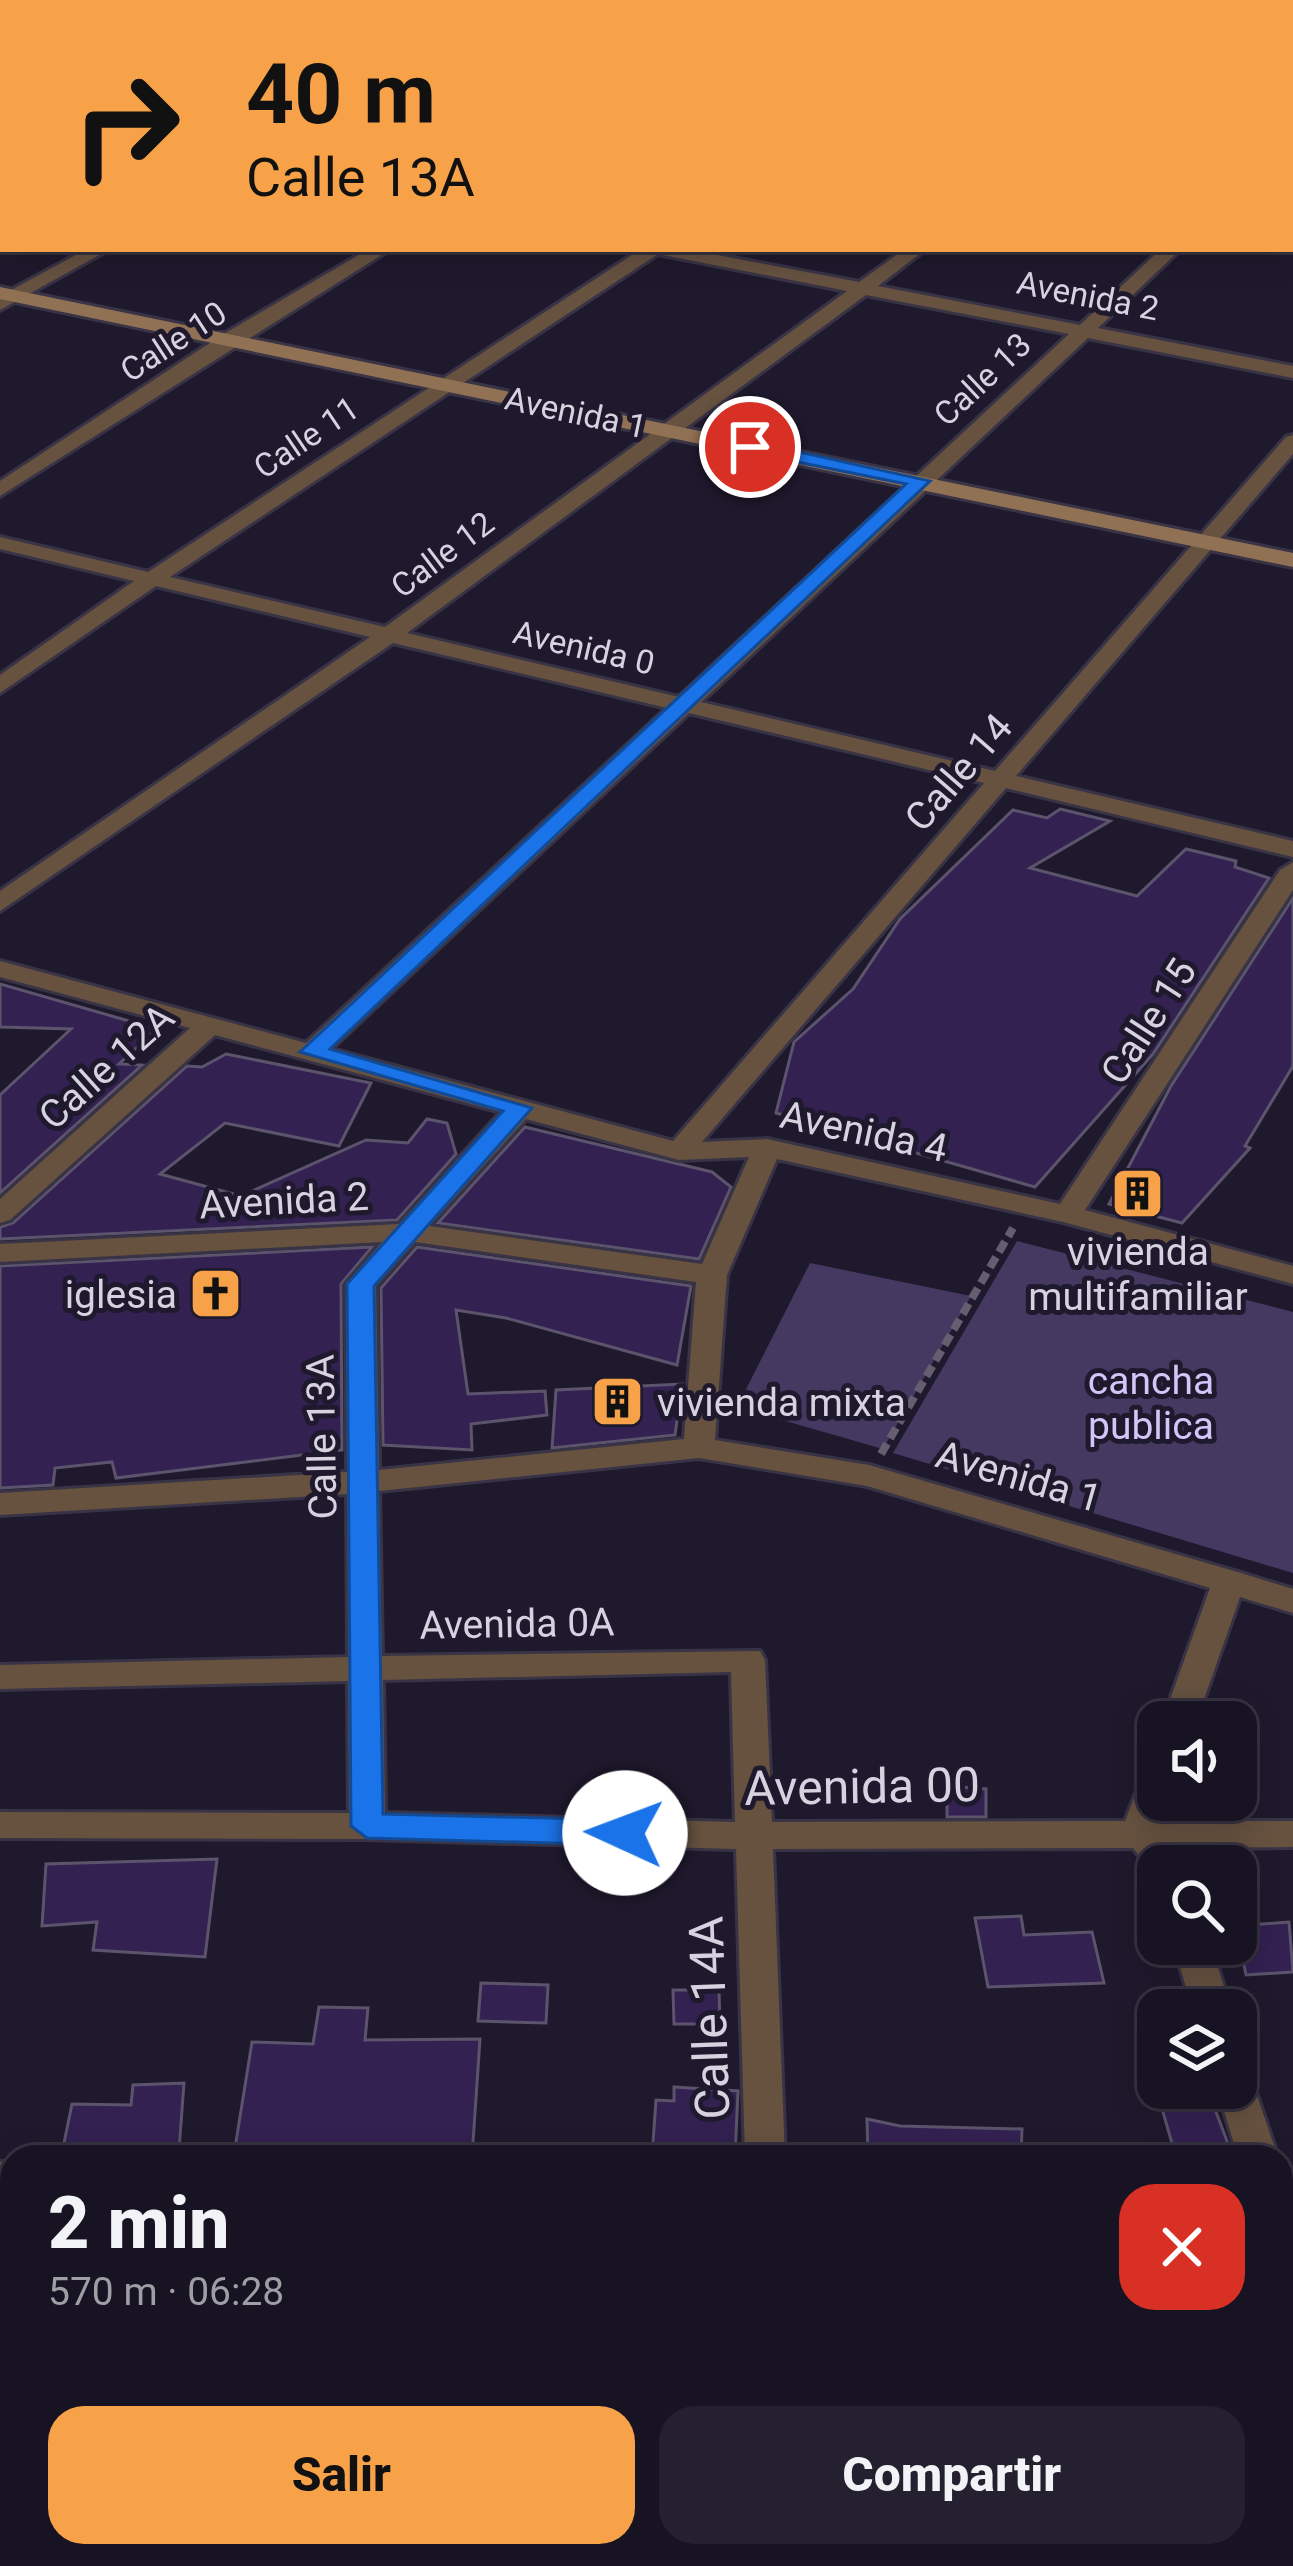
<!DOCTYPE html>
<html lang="es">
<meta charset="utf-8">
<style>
body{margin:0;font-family:Roboto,sans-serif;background:#24202f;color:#f1f3f6;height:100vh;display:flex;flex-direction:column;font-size:45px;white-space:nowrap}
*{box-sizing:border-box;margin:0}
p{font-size:39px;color:#9e9ea5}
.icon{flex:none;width:66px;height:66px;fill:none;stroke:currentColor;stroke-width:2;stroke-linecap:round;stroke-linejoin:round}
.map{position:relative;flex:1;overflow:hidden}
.panel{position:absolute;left:0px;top:2145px;width:1293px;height:423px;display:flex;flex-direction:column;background:#171322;border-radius:36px 36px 0 0;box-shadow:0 6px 30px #0003,0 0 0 3px #363240}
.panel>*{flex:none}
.guide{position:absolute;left:0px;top:0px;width:1293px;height:252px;box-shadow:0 6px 30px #0003,0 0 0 3px #363240;background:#f7a248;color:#111;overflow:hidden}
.tools{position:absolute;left:1137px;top:1701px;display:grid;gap:24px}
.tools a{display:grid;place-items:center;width:120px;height:120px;border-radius:24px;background:#171322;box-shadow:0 6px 30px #0003,0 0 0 3px #363240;font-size:60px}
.pin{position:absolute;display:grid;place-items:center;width:102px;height:102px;color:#fff;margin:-51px;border:6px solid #fff;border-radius:50%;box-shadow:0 3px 12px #0007}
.me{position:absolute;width:132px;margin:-66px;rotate:272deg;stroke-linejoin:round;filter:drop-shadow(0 0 9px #0008)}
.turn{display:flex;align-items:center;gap:42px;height:252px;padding:0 48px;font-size:54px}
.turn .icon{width:156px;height:156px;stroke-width:2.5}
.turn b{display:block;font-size:84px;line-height:102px}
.round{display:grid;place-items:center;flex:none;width:126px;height:126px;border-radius:36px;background:#24202f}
.headline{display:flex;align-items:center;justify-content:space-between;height:204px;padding:0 48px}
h1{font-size:72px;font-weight:800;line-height:90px}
.cta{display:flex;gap:24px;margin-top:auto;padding:24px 48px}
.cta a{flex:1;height:138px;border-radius:36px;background:#f7a248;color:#111;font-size:48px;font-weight:800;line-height:138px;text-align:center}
.cta a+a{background:#24202f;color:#f1f3f6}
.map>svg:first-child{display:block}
.built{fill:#271f39}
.green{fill:#453961}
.building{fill:#332152;stroke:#5b546c;stroke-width:3}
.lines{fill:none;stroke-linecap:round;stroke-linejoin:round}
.lane-casing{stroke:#393346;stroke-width:6}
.street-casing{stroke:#393346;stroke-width:6}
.secondary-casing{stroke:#393346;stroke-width:6}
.path-far1{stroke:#645e70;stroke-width:8;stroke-dasharray:12 6;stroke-linecap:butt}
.path{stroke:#645e70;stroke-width:10;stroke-dasharray:15 8;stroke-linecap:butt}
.lane{fill:#675240;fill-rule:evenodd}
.street{fill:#675240;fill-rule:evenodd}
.secondary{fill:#917153;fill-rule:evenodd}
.route{fill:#1a73e8;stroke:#114b97;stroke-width:3}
.labels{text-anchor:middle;stroke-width:10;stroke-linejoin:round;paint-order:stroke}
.far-street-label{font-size:33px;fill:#d6d2e0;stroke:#1f192d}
.street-label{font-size:39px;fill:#d6d2e0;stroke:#1f192d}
.poi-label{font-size:39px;fill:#d6d2e0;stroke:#1f192d}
.park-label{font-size:39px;fill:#d3c5f7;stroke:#1f192d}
.near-street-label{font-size:48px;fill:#d6d2e0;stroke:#1f192d}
</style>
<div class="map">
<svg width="1293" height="2566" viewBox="0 0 1293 2566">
<rect width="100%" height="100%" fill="#1f192d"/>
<path class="built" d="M 0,2273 L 12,2275 L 12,2556 L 1281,2556 L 1281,2488 L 1293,2491 L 1293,2566 L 0,2566 Z"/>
<g class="green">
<path d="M 1017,1241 L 1293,1312 L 1293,1573 L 893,1453 Z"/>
<path d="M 810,1263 L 971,1296 L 883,1449 L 737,1407 Z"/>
</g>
<g class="building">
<path d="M 1060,809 L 1110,821 L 1030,868 L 1137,896 L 1186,849 L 1236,861 L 1235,867 L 1269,878 L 1153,1054 L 1035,1187 L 776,1113 L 794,1042 L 853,989 L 900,919 L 1013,810 L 1047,818 Z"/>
<path d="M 1293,898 L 1293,1066 L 1245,1146 L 1250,1148 L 1182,1223 L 1109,1204 L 1171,1086 Z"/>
<path d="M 0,984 L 157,1029 L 119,1064 L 142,1065 L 0,1193 L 0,1095 L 71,1029 L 0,1027 Z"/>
<path d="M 226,1054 L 371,1083 L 339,1146 L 225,1123 L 160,1174 L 241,1196 L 366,1140 L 408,1143 L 427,1119 L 447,1123 L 456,1154 L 397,1220 L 0,1239 L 0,1227 L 13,1223 L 187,1066 L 202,1067 Z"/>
<path d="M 525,1127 L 712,1172 L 731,1187 L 699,1259 L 438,1223 Z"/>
<path d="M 372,1247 L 341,1284 L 342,1450 L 116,1478 L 112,1462 L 55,1468 L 53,1485 L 0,1488 L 0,1266 Z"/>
<path d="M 417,1247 L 691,1286 L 677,1365 L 506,1318 L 456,1310 L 468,1394 L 545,1391 L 547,1415 L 471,1424 L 472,1450 L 383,1445 L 381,1288 Z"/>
<path d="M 682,1384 L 675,1435 L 552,1448 L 556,1390 Z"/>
<path d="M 947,1786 L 986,1789 L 986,1817 L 947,1817 Z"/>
<path d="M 217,1859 L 205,1957 L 93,1950 L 97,1922 L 42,1926 L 46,1864 Z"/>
<path d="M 1021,1916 L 1024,1935 L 1092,1932 L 1104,1983 L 988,1987 L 975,1918 Z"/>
<path d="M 1289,1922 L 1293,1972 L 1246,1975 L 1236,1926 Z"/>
<path d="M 481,1983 L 548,1985 L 546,2023 L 478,2021 Z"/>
<path d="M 673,1990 L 719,1990 L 720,2024 L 674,2024 Z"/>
<path d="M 319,2007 L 368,2008 L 365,2040 L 480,2039 L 472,2157 L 360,2157 L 361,2152 L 235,2148 L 252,2042 L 313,2044 Z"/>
<path d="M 184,2083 L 179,2150 L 63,2148 L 72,2104 L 131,2105 L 133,2085 Z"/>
<path d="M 674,2087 L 738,2091 L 735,2157 L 652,2157 L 656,2100 L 674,2101 Z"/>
<path d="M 1156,2088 L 1207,2088 L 1233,2157 L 1176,2157 Z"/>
<path d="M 867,2119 L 900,2126 L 1022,2129 L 1021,2157 L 868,2157 Z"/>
</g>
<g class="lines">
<defs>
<path id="lane" d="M 715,2556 L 739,2556 L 738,2566 L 714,2566 Z"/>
<g id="street">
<path d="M 69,0 L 89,0 L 67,3 Z"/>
<path d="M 174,0 L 207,0 L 209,3 L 176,3 Z"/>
<path d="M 321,0 L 341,0 L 319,3 Z"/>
<path d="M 547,0 L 566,0 L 545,3 Z"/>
<path d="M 787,0 L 806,0 L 785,3 Z"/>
<path d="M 937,0 L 972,0 L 974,3 L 939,3 Z"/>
<path d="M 1012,0 L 1030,0 L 1010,3 Z"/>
<path d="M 1224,0 L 1242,0 L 1222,3 Z"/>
<path d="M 3,34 L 3,44 L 0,45 L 0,35 Z"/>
<path d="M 1290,50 L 1293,51 L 1293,61 L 1290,60 Z"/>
<path d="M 0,115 L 3,116 L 3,126 L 0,125 Z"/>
<path d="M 1293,134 L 1293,146 L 1290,147 L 1290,135 Z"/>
<path d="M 3,158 L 3,168 L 0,169 L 0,159 Z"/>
<rect x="1290" y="175" width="3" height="10"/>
<path d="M 87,249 L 110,249 L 0,310 L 0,296 Z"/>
<path d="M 369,249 L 391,249 L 0,496 L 0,481 L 222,335 Z"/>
<path d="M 641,249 L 686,249 L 859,282 L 905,249 L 926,249 L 878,286 L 1080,325 L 1161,249 L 1181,249 L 1098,328 L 1293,366 L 1293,378 L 1088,338 L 701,702 L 995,771 L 1286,437 L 1293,435 L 1293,454 L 1016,776 L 1293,841 L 1293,857 L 1006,788 L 702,1142 L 767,1139 L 1060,1204 L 1280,870 L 1293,862 L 1293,890 L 1085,1210 L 1293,1266 L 1293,1284 L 1063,1222 L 777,1159 L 727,1275 L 715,1440 L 869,1465 L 1241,1573 L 1293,1589 L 1293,1613 L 1240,1597 L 1196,1722 L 1162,1722 L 1210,1588 L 867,1486 L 699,1458 L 379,1491 L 382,1656 L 760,1651 L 765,1660 L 772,1822 L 1125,1821 L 1145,1770 L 1158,1766 L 1158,1800 L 1169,1800 L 1161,1821 L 1293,1821 L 1293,1847 L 1172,1848 L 1183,1866 L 1158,1866 L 1158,1878 L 1133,1848 L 773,1849 L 785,2157 L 745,2157 L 736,1849 L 367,1839 L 0,1838 L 0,1812 L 349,1813 L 348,1681 L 0,1689 L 0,1665 L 348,1657 L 347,1494 L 0,1515 L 0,1493 L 347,1472 L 346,1284 L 382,1242 L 0,1262 L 0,1244 L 399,1224 L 501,1112 L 215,1035 L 10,1220 L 0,1223 L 0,1199 L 190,1028 L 0,977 L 0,961 L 306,1043 L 667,708 L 393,643 L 0,911 L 0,891 L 370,637 L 156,586 L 0,693 L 0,675 L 134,581 L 0,549 L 0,537 L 148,572 ZM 658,254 L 847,291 L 385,627 L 170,577 ZM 866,295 L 1069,334 L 679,697 L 407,633 ZM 689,713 L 984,783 L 673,1141 L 331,1049 ZM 526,1119 L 679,1160 L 749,1157 L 702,1264 L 429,1226 ZM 415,1242 L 696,1282 L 684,1439 L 379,1470 L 376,1286 ZM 731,1672 L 735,1822 L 385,1813 L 383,1680 Z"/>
<path d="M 1173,1944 L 1211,1944 L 1231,2010 L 1193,2010 Z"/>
<path d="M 1236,2070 L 1250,2075 L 1278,2157 L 1238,2157 L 1217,2088 L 1236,2088 Z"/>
<rect x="0" y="2162" width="12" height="34"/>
</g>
<path id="secondary" d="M 0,287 L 1293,553 L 1293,567 L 0,299 Z"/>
</defs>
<use href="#lane" class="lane-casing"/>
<use href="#street" class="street-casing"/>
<use href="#secondary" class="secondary-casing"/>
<path class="path-far1" d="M 881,1454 L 1013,1228"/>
<path class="path" d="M 1281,2218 L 1293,2218"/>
<use href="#lane" class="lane"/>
<use href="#street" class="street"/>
<use href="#secondary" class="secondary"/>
</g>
<path class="route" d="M 750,441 L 930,481 L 330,1049 L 532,1108 L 374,1286 L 383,1814 L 625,1820 L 641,1833 L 625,1845 L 367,1838 L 351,1826 L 347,1284 L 503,1111 L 300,1052 L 906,484 L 743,451 L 743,443 Z"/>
<defs>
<symbol id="building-square" viewBox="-11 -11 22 22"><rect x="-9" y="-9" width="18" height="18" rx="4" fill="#f7a248" stroke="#1f192d"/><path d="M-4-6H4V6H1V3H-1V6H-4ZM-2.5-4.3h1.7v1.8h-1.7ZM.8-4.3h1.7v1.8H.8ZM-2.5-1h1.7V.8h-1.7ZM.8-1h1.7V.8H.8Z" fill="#111"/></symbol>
<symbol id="church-square" viewBox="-11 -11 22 22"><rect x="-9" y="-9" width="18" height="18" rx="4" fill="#f7a248" stroke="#1f192d"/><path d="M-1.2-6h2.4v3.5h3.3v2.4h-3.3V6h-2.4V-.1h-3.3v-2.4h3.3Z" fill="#111"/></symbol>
</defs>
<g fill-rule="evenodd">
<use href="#building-square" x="1108" y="1164" width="59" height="59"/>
<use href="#church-square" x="186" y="1264" width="59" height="59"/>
<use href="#building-square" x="588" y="1372" width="59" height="59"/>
</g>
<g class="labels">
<g class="far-street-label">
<text transform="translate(1088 295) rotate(11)" y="12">Avenida 2</text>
<text transform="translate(173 341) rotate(-33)" y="12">Calle 10</text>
<text transform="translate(982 379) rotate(-43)" y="12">Calle 13</text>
<text transform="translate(576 412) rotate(12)" y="12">Avenida 1</text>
<text transform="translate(306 437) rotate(-34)" y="12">Calle 11</text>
<text transform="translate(442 554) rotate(-37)" y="12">Calle 12</text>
<text transform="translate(584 647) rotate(13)" y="12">Avenida 0</text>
</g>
<g class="street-label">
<text transform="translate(958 772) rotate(-49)" y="14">Calle 14</text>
<text transform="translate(1148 1021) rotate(-57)" y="14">Calle 15</text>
<text transform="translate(106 1066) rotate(-42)" y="14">Calle 12A</text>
<text transform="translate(864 1131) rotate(12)" y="14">Avenida 4</text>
<text transform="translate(284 1200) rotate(-3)" y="14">Avenida 2</text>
<text transform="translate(321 1437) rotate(-91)" y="14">Calle 13A</text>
<text transform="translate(1019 1476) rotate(16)" y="14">Avenida 1</text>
<text transform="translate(517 1623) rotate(-1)" y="14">Avenida 0A</text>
</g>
<g class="poi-label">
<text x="1138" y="1265">vivienda<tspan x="1138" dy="45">multifamiliar</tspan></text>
<text x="177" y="1308" text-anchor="end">iglesia</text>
<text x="657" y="1416" text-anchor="start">vivienda mixta</text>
</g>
<g class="park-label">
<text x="1151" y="1394">cancha<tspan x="1151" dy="45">publica</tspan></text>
</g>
<g class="near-street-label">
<text transform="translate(862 1786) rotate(-1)" y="17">Avenida 00</text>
<text transform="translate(709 2018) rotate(-92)" y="17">Calle 14A</text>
</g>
</g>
</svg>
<div class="tools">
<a><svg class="icon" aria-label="sound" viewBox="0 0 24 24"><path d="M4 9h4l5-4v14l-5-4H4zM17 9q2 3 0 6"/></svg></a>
<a><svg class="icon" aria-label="search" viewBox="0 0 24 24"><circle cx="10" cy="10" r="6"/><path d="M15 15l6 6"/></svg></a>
<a><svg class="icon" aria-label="layers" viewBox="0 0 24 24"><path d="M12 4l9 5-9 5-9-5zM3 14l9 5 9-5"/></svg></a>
</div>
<div class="pin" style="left:750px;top:447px;background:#d93025"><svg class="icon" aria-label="arrive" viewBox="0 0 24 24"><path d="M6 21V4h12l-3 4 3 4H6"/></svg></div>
<svg class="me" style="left:625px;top:1833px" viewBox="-20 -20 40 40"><circle r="19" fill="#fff"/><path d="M0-13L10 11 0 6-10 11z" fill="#1a73e8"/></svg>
<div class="guide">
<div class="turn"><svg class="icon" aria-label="right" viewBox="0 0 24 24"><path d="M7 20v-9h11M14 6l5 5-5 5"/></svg><div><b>40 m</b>Calle 13A</div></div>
</div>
<section class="panel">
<div class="headline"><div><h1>2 min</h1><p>570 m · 06:28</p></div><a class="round" style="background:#d93025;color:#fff"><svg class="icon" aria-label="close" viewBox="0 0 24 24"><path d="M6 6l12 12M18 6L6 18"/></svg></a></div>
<div class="cta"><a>Salir</a><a>Compartir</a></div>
</section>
</div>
